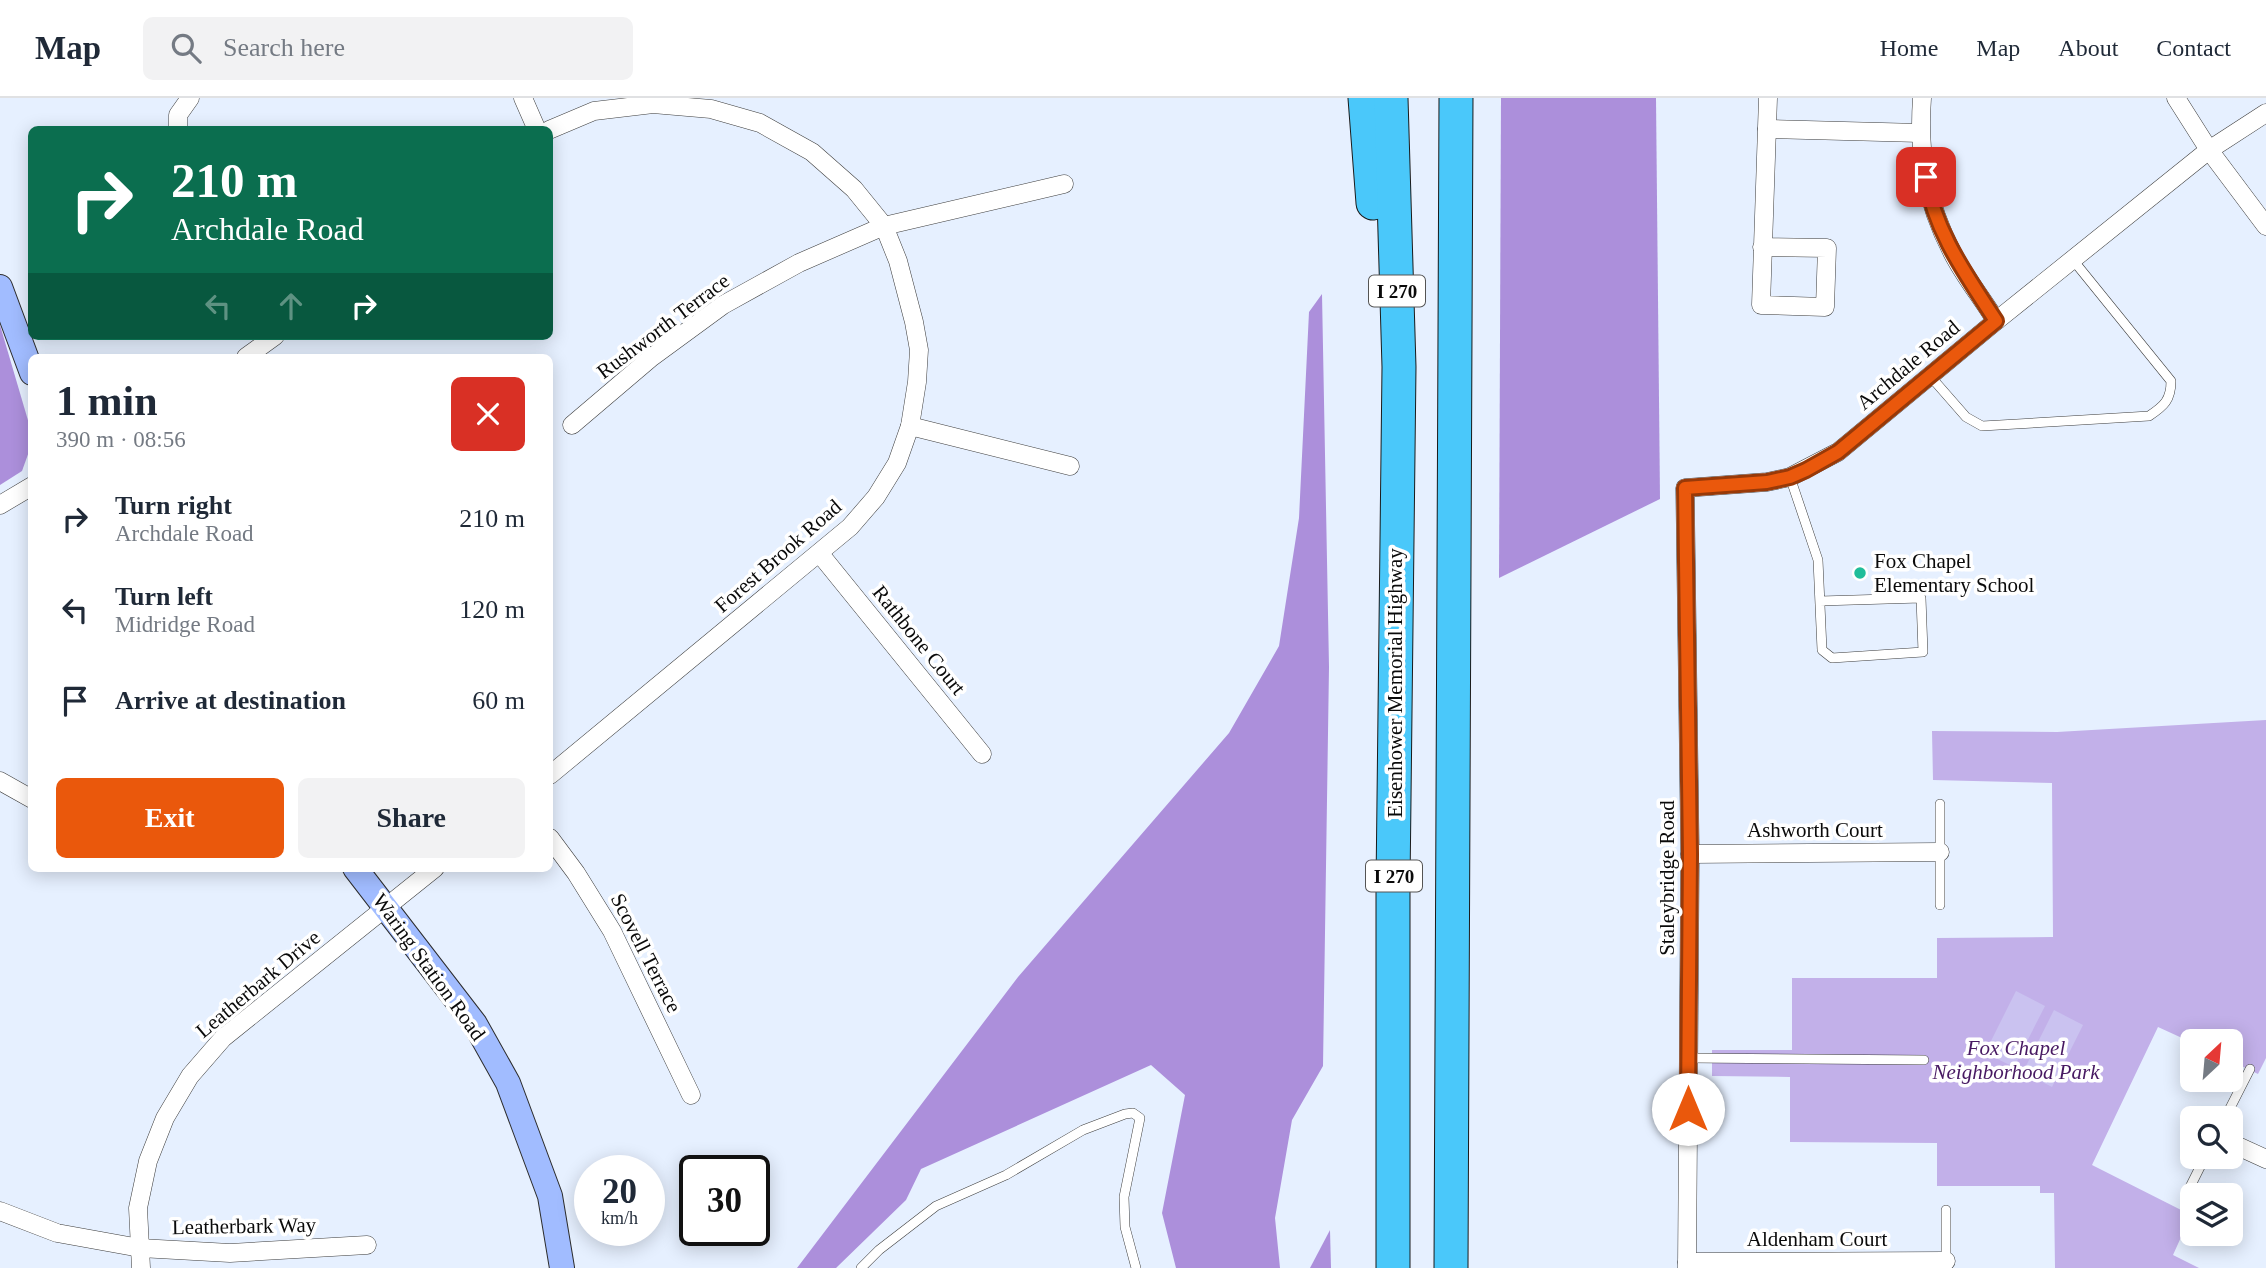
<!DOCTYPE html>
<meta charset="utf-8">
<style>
body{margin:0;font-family:"Times New Roman",serif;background:#f2f2f3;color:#1f2937;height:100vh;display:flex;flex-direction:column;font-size:26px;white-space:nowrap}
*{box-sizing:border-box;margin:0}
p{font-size:23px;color:#747a83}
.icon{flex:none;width:38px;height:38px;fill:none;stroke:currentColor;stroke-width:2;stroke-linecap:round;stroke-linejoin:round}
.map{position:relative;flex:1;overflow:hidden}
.sheet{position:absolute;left:28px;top:256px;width:525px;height:518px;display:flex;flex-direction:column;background:#fff;border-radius:10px;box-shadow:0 4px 18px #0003}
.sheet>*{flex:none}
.top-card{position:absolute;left:28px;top:28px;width:525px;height:214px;border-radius:10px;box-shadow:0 4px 18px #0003;background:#0b6e4f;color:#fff;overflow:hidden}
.needle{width:46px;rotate:26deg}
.tools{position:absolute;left:2180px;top:931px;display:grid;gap:14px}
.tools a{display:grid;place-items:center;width:63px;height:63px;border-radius:10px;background:#fff;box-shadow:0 4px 18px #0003;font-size:35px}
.speed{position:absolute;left:574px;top:1057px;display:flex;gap:14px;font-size:35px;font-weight:700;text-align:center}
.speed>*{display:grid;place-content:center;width:91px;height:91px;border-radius:50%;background:#fff;box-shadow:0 4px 18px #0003;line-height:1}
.speed small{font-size:18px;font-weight:400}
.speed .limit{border:4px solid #111;border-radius:10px;background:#fff;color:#111}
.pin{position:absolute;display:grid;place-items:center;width:60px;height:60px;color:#fff;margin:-30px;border-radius:14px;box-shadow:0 4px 10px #0006}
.me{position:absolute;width:77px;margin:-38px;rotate:0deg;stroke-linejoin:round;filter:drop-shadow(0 0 5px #0008)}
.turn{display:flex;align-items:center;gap:24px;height:147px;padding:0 28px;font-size:32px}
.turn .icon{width:91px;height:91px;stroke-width:2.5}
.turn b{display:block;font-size:49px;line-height:60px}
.lanes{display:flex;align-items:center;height:66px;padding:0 28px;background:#0003;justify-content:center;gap:35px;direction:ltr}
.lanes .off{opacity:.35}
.round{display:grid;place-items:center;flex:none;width:74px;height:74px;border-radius:10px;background:#f2f2f3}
.head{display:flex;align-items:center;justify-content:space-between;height:119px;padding:0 28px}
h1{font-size:42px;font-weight:700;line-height:52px}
.primary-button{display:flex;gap:14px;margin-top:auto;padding:14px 28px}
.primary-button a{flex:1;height:80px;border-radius:10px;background:#ea580c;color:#fff;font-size:28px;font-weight:700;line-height:80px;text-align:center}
.primary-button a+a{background:#f2f2f3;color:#1f2937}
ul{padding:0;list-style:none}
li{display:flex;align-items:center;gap:21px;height:91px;padding:0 28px}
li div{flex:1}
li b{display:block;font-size:26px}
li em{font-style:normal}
header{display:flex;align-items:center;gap:42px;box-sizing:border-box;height:98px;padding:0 35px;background:#fff;border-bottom:2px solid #e0e1e3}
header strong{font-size:33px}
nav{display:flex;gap:38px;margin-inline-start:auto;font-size:24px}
.search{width:490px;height:63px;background:#f2f2f3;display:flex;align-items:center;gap:18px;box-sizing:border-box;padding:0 24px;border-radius:10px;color:#747a83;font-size:26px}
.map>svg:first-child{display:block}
.green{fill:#c2b0e9}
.forest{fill:#ac8fdb}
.pitch{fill:#cac2f0}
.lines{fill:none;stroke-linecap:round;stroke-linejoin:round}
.lane-casing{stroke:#3d3d3d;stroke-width:10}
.street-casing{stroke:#3d3d3d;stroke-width:19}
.secondary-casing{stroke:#2c2c2c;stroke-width:26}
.highway-casing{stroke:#1b1b1b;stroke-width:35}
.lane{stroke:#fff;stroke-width:9}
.street{stroke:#fff;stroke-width:18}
.secondary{stroke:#a1bcff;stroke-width:24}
.highway{stroke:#4ac8fa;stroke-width:33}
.route-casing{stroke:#983908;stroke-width:18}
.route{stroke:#ea580c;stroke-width:12}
.poi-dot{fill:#1fbd9a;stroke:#fff;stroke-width:2.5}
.labels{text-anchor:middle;stroke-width:7;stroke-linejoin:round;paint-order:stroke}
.shield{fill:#fff;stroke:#545454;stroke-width:2}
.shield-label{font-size:19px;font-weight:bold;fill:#0a0a0a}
.street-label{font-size:21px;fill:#0a0a0a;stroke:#fff}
.poi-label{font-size:21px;fill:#0a0a0a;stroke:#fff;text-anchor:start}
.park-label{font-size:21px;font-style:italic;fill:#471962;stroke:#fff}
</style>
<header>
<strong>Map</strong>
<div class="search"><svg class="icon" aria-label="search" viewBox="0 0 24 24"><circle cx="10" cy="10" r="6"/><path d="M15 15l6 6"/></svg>Search here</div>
<nav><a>Home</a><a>Map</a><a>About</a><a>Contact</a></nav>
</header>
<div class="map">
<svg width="2266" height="1170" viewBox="0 0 2266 1170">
<rect width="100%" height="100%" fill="#e6f0ff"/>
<path class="green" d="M 2266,622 L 2266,960 L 2258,976 L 2231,963 L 2231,943 L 2193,943 L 2193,945 L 2158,929 L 2092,1067 L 2191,1117 L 2173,1157 L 2199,1170 L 2055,1170 L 2054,1095 L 2040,1095 L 2040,1088 L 1937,1088 L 1937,1045 L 1790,1044 L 1790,979 L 1712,978 L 1712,952 L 1792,952 L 1792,880 L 1937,880 L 1937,840 L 2053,839 L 2052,685 L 1933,682 L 1932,633 L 2057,634 Z"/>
<g class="forest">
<path d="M 1501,0 L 1656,0 L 1660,401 L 1499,480 Z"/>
<path d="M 1322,196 L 1329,569 L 1323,968 L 1292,1022 L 1275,1120 L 1280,1170 L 1176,1170 L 1162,1115 L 1185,997 L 1151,967 L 921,1071 L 906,1102 L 836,1170 L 797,1170 L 1018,879 L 1229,635 L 1279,548 L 1299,420 L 1309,214 Z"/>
<path d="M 0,227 L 32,336 L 31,348 L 22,373 L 0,387 Z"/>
<path d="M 1330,1132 L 1331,1170 L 1310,1170 Z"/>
</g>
<g class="pitch">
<path d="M 2016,893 L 2045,908 L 2014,969 L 1985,955 Z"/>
<path d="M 2054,912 L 2083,927 L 2052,989 L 2023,974 Z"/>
</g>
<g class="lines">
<defs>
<g id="lane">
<path d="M 1931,279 L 1966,319 L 1982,328 L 2149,318 C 2164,308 2171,302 2171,283 L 2073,162"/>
<path d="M 1790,379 L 1818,462 L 1822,552 L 1832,560 L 1923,554 L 1921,500 L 1820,503"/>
<path d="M 1940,807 L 1940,706"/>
<path d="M 1689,960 L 1924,962"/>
<path d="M 2225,1020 L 2250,971"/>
<path d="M 2187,1095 L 2205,1059"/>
<path d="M 1946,1166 L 1946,1112"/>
<path d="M 861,1170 L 879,1152 L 936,1108 L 1006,1077 L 1083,1032 L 1125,1016 L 1133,1015 L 1140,1020 L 1124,1099 L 1125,1129 L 1136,1170"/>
</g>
<g id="street">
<path d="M 523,0 L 537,32"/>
<path d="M 1922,0 C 1918,56 1926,104 1952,154 C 1964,178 1982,200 1996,223"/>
<path d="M 2176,0 L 2209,52 L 2266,128"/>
<path d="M 1767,31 L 1920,35"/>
<path d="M 178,32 L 178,17 L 190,0"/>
<path d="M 549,32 L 594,13 L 653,6 L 711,11 L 760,25 L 812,54 L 854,91 L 884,128 L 898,163 L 914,224 L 919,252 L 917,284 L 910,328 L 897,365 L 876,399 L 850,429 L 550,677"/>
<path d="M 1762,149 L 1827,150 L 1825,209 L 1761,207 L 1768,0"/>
<path d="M 246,259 L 275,238"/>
<path d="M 572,327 L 652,259 L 723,207 L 799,165 L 884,128 L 1064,86"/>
<path d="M 910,328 L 1070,368"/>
<path d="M 0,407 L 32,388"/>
<path d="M 820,456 L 982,656"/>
<path d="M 0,683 L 32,701"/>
<path d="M 550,740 L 576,775 L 612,833 L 691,997"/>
<path d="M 1690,756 L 1940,754"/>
<path d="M 2231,1045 L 2266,1061"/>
<path d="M 0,1113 L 57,1135 L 140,1150 L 230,1155 L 367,1147"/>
<path d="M 1687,1164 L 1946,1163"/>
<path d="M 141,1170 L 138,1110 L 148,1063 L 165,1020 L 190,978 L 223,940 L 435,770"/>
<path d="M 1687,1170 L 1690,756 L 1685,390 L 1767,384 L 1790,379 L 1838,354 L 1996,223 L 2209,52 L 2266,15"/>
</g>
<g id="secondary">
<path d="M 0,189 L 32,275"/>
<path d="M 355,770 L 475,926 L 508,985 L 550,1098 L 562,1170"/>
</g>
<g id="highway">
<path d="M 1365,0 L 1373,105"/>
<path d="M 1391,0 L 1399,269 L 1393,787 L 1393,1170"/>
<path d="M 1451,1170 L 1456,0"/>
</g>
</defs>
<use href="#lane" class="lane-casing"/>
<use href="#street" class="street-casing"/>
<use href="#secondary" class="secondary-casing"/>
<use href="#highway" class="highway-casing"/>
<use href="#lane" class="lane"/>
<use href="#street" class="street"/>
<use href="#secondary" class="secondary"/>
<use href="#highway" class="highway"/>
</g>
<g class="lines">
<defs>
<path id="route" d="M 1688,1011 L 1690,756 L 1685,390 L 1767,384 L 1790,379 L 1806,372 L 1838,354 L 1996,223 C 1967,178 1934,133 1926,79"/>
</defs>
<use href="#route" class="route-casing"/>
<use href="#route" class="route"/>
</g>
<circle class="poi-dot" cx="1860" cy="475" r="7"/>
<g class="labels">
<g class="shield">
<rect x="1369" y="177.5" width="56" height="31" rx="5"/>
<rect x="1366" y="762.5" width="56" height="31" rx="5"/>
</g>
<g class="shield-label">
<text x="1397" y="200">I 270</text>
<text x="1394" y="785">I 270</text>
</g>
<g class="street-label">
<text transform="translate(663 228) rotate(-37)" y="7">Rushworth Terrace</text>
<text transform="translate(1908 267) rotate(-40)" y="7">Archdale Road</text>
<text transform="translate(778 458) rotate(-41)" y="7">Forest Brook Road</text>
<text transform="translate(919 542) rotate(51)" y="7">Rathbone Court</text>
<text transform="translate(1395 585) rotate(-90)" y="7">Eisenhower Memorial Highway</text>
<text x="1815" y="739">Ashworth Court</text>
<text transform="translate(1667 780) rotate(-90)" y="7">Staleybridge Road</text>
<text transform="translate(646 855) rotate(63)" y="7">Scovell Terrace</text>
<text transform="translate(429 869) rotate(54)" y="7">Waring Station Road</text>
<text transform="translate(258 886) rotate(-40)" y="7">Leatherbark Drive</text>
<text transform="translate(244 1128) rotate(-1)" y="7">Leatherbark Way</text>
<text x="1817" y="1148">Aldenham Court</text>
</g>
<g class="poi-label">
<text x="1874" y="470">Fox Chapel<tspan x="1874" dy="24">Elementary School</tspan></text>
</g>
<g class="park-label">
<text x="2016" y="957">Fox Chapel<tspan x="2016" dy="24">Neighborhood Park</tspan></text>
</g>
</g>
</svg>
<div class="tools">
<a><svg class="needle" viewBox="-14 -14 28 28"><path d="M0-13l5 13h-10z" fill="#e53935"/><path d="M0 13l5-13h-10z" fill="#747a83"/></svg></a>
<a><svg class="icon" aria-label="search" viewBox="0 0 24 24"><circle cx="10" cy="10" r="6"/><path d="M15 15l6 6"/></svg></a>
<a><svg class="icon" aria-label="layers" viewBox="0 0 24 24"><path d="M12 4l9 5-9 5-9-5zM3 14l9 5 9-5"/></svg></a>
</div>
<div class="speed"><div>20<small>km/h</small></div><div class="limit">30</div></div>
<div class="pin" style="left:1926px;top:79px;background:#d93025"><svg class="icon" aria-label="arrive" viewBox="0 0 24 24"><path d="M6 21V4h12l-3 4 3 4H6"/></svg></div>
<svg class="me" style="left:1688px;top:1011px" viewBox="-20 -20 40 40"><circle r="19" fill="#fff"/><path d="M0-13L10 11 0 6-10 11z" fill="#ea580c"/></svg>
<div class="top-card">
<div class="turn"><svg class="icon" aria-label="right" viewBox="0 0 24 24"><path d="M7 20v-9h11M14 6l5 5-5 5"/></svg><div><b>210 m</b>Archdale Road</div></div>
<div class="lanes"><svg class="icon off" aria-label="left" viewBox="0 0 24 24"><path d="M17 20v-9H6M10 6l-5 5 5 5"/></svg><svg class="icon off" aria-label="ahead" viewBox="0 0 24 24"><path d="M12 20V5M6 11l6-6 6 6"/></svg><svg class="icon" aria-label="right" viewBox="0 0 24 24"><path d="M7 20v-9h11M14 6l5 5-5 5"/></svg></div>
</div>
<section class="sheet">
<div class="head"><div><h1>1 min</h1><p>390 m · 08:56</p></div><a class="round" style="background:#d93025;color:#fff"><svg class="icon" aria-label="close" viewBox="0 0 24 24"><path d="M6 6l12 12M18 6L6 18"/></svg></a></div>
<ul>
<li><svg class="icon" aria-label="right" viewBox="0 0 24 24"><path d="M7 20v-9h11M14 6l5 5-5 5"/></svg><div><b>Turn right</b><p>Archdale Road</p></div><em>210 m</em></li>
<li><svg class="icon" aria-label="left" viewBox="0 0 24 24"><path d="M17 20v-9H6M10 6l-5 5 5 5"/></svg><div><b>Turn left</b><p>Midridge Road</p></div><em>120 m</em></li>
<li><svg class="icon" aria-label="arrive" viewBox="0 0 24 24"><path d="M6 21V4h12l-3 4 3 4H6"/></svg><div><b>Arrive at destination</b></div><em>60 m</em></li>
</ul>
<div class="primary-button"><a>Exit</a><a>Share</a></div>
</section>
</div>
